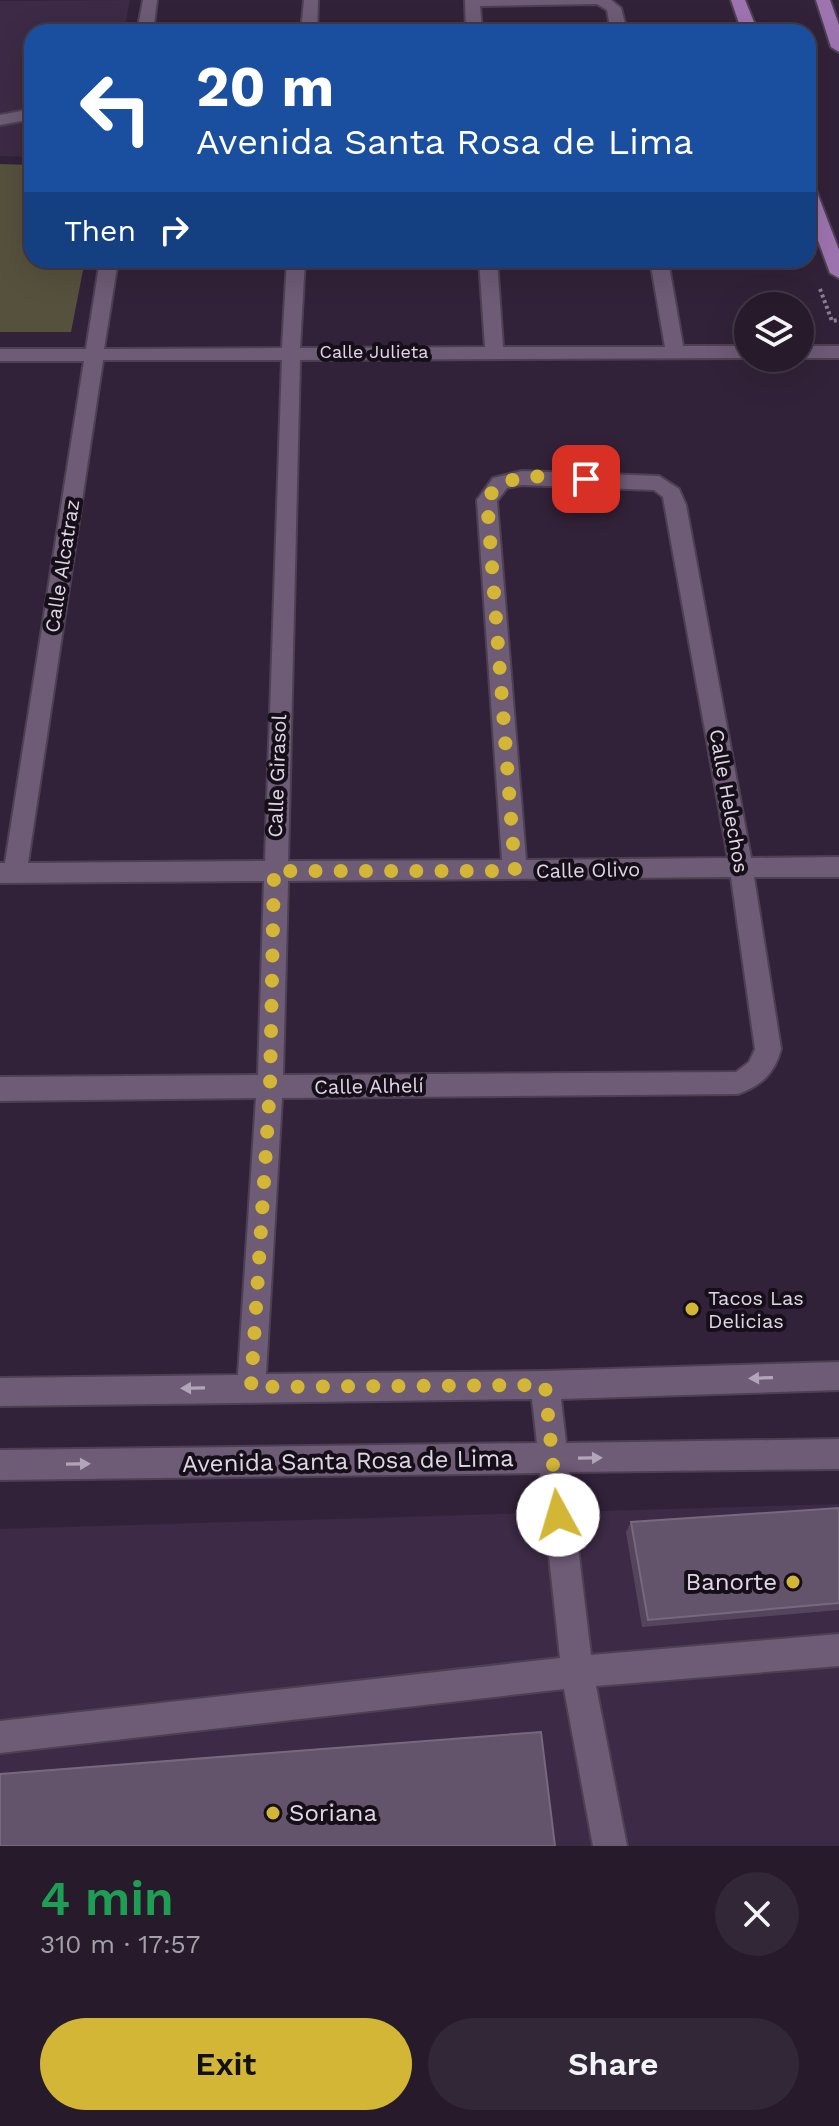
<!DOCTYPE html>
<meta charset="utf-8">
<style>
body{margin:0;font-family:"Work Sans",sans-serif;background:#322737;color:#f1f3f6;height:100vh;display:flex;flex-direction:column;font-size:30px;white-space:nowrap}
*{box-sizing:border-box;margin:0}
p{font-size:26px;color:#a4a1a9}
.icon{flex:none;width:44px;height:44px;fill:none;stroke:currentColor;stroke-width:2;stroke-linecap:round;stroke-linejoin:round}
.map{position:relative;height:1846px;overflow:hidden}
.details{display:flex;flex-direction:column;background:#261a2b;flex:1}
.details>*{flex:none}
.guide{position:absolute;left:24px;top:24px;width:792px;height:244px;border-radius:24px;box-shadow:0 8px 32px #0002,0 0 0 2px #423847;background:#1a4fa0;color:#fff;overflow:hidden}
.buttons{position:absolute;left:734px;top:292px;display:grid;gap:16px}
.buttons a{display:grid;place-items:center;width:80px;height:80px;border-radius:50%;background:#261a2b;box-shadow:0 8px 32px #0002,0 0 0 2px #423847;font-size:40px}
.pin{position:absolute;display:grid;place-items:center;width:68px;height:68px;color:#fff;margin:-34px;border-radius:16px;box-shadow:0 4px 12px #0006}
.me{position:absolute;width:88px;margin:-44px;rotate:354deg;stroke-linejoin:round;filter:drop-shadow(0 0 6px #0008)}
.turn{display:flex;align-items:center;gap:28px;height:168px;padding:0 40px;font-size:36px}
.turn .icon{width:104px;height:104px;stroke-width:2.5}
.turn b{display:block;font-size:56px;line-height:68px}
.then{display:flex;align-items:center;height:76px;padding:0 40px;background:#0003;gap:16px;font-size:30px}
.round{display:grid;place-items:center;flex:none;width:84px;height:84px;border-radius:42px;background:#322737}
.summary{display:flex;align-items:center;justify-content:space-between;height:136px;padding:0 40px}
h1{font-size:48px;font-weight:600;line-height:60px;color:#1e9e55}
.button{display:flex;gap:16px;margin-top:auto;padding:16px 40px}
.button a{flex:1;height:92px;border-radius:48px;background:#d3b635;color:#111;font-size:32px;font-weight:600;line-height:92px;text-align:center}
.button a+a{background:#322737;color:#f1f3f6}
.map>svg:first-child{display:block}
.built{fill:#3d2a46}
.green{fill:#56513d}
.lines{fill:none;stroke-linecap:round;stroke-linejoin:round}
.minor-casing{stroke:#4d4053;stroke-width:4}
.major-casing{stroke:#4d4053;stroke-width:4}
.path{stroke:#8b7e91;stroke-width:4;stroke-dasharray:3 3;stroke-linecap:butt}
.minor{fill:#6e5b76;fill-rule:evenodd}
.major{fill:#9e74b0;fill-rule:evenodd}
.wall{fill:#54445c}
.building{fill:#64546b;stroke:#77687e;stroke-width:2}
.oneway{fill:#b2a5b9}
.route{stroke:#d3b635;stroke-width:14;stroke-dasharray:0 25.2}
.poi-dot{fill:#d3b635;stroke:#160f19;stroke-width:3}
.labels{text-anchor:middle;stroke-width:8;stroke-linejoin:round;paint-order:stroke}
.far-street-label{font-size:18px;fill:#e0d6e5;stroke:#160f19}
.street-label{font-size:20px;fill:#e0d6e5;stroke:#160f19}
.poi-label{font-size:20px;fill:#e0d6e5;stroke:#160f19;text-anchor:start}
.near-street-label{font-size:24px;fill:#e0d6e5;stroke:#160f19}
.near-poi-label{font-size:24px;fill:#e0d6e5;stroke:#160f19;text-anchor:end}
</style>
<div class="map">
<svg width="839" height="1846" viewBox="0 0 839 1846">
<rect width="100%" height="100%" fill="#322239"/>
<g class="built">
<path d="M 130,0 L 124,32 L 32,32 L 32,157 L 0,156 L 0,1 Z"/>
<path d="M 839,1504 L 839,1846 L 0,1846 L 0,1529 Z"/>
</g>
<path class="green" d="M 0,164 L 32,165 L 32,260 L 85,260 L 71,332 L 0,332 Z"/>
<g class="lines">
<defs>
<g id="minor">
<path d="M 143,0 L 157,0 L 153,32 L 137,32 Z"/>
<path d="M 304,0 L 318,0 L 317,32 L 301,32 Z"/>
<path d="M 465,0 L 611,0 L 621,8 L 627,32 L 611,32 L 607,10 L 597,4 L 480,6 L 482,32 L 466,32 Z"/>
<path d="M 32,109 L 32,119 L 0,125 L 0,115 Z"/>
<path d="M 100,260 L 118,260 L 104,349 L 282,348 L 287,260 L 305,260 L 300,348 L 485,347 L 479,260 L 497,260 L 503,347 L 665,347 L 650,260 L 668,260 L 683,346 L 748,346 L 748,358 L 300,360 L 288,861 L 502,860 L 477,500 L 493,478 L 522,471 L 659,476 L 679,489 L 686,505 L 751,858 L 839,857 L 839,877 L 754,877 L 781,1049 C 775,1073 761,1086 738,1094 L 282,1098 L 266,1374 L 545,1371 L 839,1362 L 839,1390 L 561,1399 L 566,1443 L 839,1439 L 839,1469 L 569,1472 L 591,1655 L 839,1634 L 839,1666 L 596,1686 L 627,1846 L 593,1846 L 564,1689 L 0,1753 L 0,1721 L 560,1658 L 540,1473 L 0,1480 L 0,1450 L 537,1443 L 532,1399 L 0,1406 L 0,1378 L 238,1375 L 256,1098 L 0,1101 L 0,1077 L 258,1075 L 264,881 L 0,883 L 0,863 L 5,863 L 84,361 L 0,361 L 0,349 L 86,349 ZM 103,360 L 282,360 L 265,861 L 28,863 ZM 522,485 L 654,490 L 663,497 L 728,858 L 526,860 L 497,501 L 507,488 ZM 731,877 L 755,1049 L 749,1062 L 736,1072 L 283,1075 L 288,881 Z"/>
<rect x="800" y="346" width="39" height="12"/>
</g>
<g id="major">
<path d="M 731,0 L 745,0 L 758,32 L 742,32 Z"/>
<path d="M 816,0 L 830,0 L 839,25 L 839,52 L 831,47 Z"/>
<path d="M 808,185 L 816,190 L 839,250 L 839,278 L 830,273 L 808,213 Z"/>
</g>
</defs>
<use href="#minor" class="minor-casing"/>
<use href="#major" class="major-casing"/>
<path class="path" d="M 820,289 L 832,321 L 839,320"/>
<use href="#minor" class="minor"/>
<use href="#major" class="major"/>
</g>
<path class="wall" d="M 839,1508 L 839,1610 L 642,1627 L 626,1532 L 631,1522 Z"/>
<g class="building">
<path d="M 839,1508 L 839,1603 L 648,1620 L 631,1522 Z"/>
<path d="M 541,1732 L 555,1846 L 0,1846 L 0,1774 Z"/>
</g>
<defs><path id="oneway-solid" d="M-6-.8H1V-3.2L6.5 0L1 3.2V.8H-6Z" transform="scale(2)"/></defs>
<g class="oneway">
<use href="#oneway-solid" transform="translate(761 1378) rotate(178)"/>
<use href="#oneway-solid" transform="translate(193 1388) rotate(179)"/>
<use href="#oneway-solid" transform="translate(590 1458) rotate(-1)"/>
<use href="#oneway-solid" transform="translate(78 1464) rotate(-1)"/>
</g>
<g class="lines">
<path class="route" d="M 558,1515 L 545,1385 L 251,1387 L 270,1087 L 274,871 L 515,871 L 487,500 C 505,467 553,478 586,479"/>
</g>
<g class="poi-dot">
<circle cx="692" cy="1309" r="8"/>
<circle cx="793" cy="1582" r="8"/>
<circle cx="273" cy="1813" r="8"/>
</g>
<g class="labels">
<g class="far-street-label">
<text x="374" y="358">Calle Julieta</text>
</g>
<g class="street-label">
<text transform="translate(62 566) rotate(-81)" y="7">Calle Alcatraz</text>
<text transform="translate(277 776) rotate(-88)" y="7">Calle Girasol</text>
<text transform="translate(729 801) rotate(80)" y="7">Calle Helechos</text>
<text transform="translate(588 870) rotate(-1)" y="7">Calle Olivo</text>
<text transform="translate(369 1086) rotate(-1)" y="7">Calle Alhelí</text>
</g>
<g class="poi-label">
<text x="708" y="1305">Tacos Las<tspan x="708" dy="23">Delicias</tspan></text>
</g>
<g class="near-street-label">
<text transform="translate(348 1461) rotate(-1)" y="8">Avenida Santa Rosa de Lima</text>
</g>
<g class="near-poi-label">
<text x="777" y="1590">Banorte</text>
<text x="289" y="1821" text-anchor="start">Soriana</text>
</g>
</g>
</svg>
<div class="buttons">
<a><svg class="icon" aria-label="layers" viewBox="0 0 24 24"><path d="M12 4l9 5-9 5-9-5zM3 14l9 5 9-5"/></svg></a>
</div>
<div class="pin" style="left:586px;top:479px;background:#d93025"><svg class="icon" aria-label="arrive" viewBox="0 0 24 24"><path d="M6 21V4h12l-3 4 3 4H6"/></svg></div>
<svg class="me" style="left:558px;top:1515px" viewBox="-20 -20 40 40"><circle r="19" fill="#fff"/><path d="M0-13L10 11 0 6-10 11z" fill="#d3b635"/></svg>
<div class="guide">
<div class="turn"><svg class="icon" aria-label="left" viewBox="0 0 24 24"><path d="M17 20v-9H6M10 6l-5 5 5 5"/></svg><div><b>20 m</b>Avenida Santa Rosa de Lima</div></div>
<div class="then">Then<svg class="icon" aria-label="right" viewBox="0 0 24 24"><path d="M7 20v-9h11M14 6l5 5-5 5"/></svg></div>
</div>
</div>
<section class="details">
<div class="summary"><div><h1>4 min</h1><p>310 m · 17:57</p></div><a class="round"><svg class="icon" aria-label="close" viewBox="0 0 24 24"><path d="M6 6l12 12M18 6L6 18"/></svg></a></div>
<div class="button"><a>Exit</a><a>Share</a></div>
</section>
